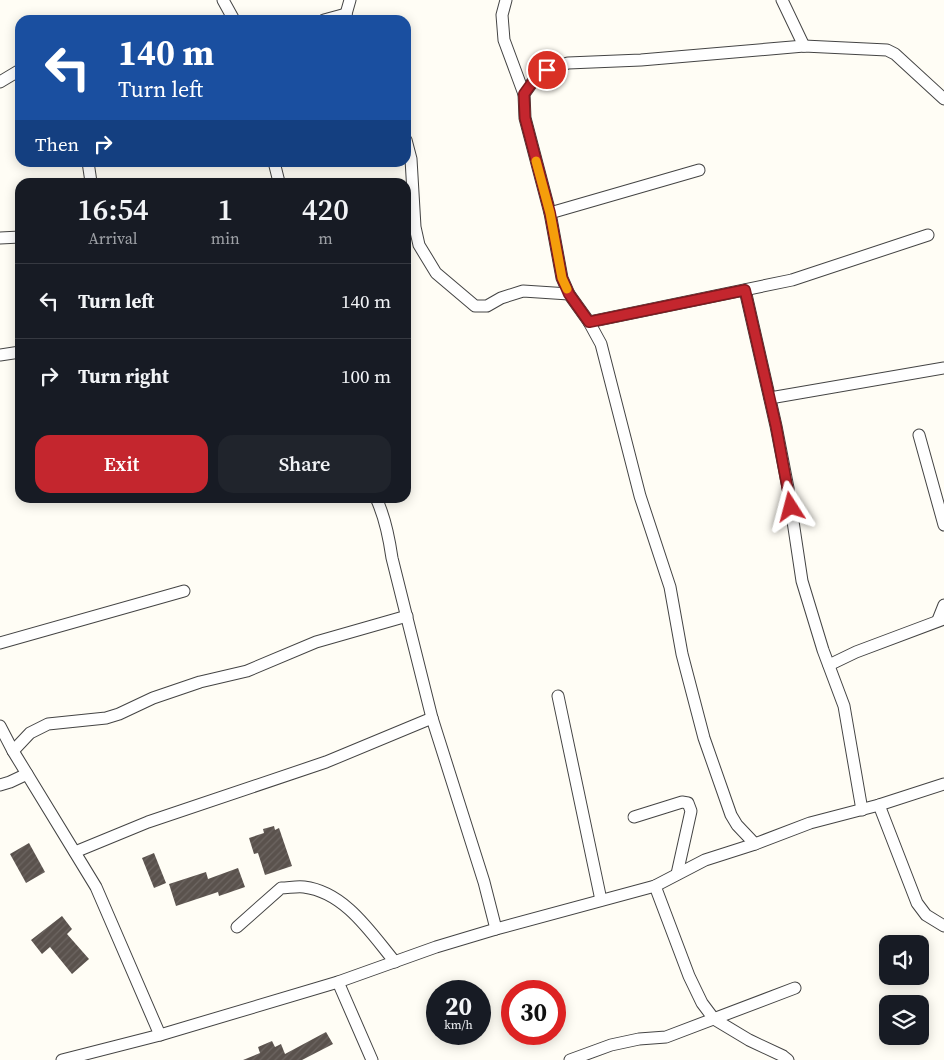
<!DOCTYPE html>
<style>
body{margin:0;font-family:"Source Serif 4",serif;background:#20242c;color:#f1f3f6;height:100vh;display:flex;flex-direction:column;font-size:19px;white-space:nowrap}
*{box-sizing:border-box;margin:0}
p{font-size:16px;color:#9ea1a6}
.icon{flex:none;width:28px;height:28px;fill:none;stroke:currentColor;stroke-width:2;stroke-linecap:round;stroke-linejoin:round}
.map{position:relative;flex:1;overflow:hidden}
.sheet{position:absolute;left:15px;top:178px;width:396px;height:325px;display:flex;flex-direction:column;background:#171b24;border-radius:15px;box-shadow:0 2px 12px #0003}
.sheet>*{flex:none}
.banner{position:absolute;left:15px;top:15px;width:396px;height:152px;border-radius:15px;box-shadow:0 2px 12px #0003;background:#1a4fa0;color:#fff;overflow:hidden}
.fabs{position:absolute;left:879px;top:935px;display:grid;gap:10px}
.fabs a{display:grid;place-items:center;width:50px;height:50px;border-radius:10px;background:#171b24;box-shadow:0 2px 12px #0003;font-size:25px}
.speed{position:absolute;left:426px;top:980px;display:flex;gap:10px;font-size:25px;font-weight:700;text-align:center}
.speed>*{display:grid;place-content:center;width:65px;height:65px;border-radius:50%;background:#171b24;box-shadow:0 2px 12px #0003;line-height:1}
.speed small{font-size:12px;font-weight:400}
.speed .limit{border:8px solid #d22;background:#fff;color:#111}
.pin{position:absolute;display:grid;place-items:center;width:42px;height:42px;color:#fff;margin:-21px;border:2px solid #fff;border-radius:50%;box-shadow:0 1px 5px #0007}
.me{position:absolute;width:55px;margin:-28px;rotate:351deg;stroke-linejoin:round;filter:drop-shadow(0 0 4px #0008)}
.turn{display:flex;align-items:center;gap:18px;height:105px;padding:0 20px;font-size:22px}
.turn .icon{width:65px;height:65px;stroke-width:2.5}
.turn b{display:block;font-size:35px;line-height:42px}
.then{display:flex;align-items:center;height:48px;padding:0 20px;background:#0003;gap:10px;font-size:19px}
.eta{display:flex;justify-content:space-evenly;align-items:center;height:85px;text-align:center}
.eta b{font-size:30px;font-weight:600;line-height:35px}
.primary-button{display:flex;gap:10px;margin-top:auto;padding:10px 20px}
.primary-button a{flex:1;height:58px;border-radius:15px;background:#c4262e;color:#fff;font-size:20px;font-weight:600;line-height:58px;text-align:center}
.primary-button a+a{background:#20242c;color:#f1f3f6}
ul{padding:0;list-style:none}
li{display:flex;align-items:center;gap:15px;height:75px;padding:0 20px;border-top:1px solid #363941}
li div{flex:1}
li b{display:block;font-size:19px}
li em{font-style:normal}
.map>svg:first-child{display:block}
.building{fill:url(#building-hatch)}
.lines{fill:none;stroke-linecap:round;stroke-linejoin:round}
.street-casing{stroke:#444;stroke-width:13}
.street{stroke:#fff;stroke-width:11}
.route-casing{stroke:#7f191e;stroke-width:12}
.route{stroke:#c4262e;stroke-width:9}
.slow{stroke:#f59e0b;stroke-width:9}
</style>
<div class="map">
<svg width="944" height="1060" viewBox="0 0 944 1060">
<defs>
<pattern id="building-hatch" width="6" height="6" patternUnits="userSpaceOnUse" patternTransform="scale(1.25)"><rect width="6" height="6" fill="#5a524d"/><path d="M-1 1l2-2M0 6l6-6M5 7l2-2" fill="none" stroke="#6d6662"/></pattern>
</defs>
<rect width="100%" height="100%" fill="#fffdf5"/>
<g class="building">
<path d="M 274,826 L 275,830 L 279,828 L 292,866 L 265,875 L 258,853 L 254,854 L 249,838 L 264,833 L 263,829 Z"/>
<path d="M 29,843 L 45,872 L 26,883 L 10,854 Z"/>
<path d="M 154,853 L 166,883 L 154,888 L 142,858 Z"/>
<path d="M 238,868 L 245,887 L 219,896 L 218,892 L 176,906 L 169,884 L 206,872 L 208,879 Z"/>
<path d="M 62,916 L 72,929 L 67,934 L 89,959 L 72,974 L 50,947 L 42,954 L 31,940 Z"/>
<path d="M 326,1032 L 333,1044 L 302,1060 L 243,1060 L 260,1053 L 258,1047 L 272,1041 L 275,1047 L 281,1044 L 285,1054 Z"/>
</g>
<g class="lines">
<defs>
<g id="street">
<path d="M 223,0 L 234,20"/>
<path d="M 506,0 L 502,15 L 504,40 L 524,94"/>
<path d="M 782,0 L 804,46"/>
<path d="M 324,20 L 346,14"/>
<path d="M 347,20 L 346,14 L 350,0"/>
<path d="M 0,82 L 20,70"/>
<path d="M 406,140 L 411,159 L 415,227 L 419,245 L 436,273 L 475,306 L 487,306 L 501,298 L 523,291 L 569,294"/>
<path d="M 88,162 L 91,182"/>
<path d="M 274,162 L 279,182"/>
<path d="M 550,213 L 699,170"/>
<path d="M 0,238 L 20,237"/>
<path d="M 745,290 L 776,426 L 788,488 L 802,581 L 823,650 L 844,706 L 862,810"/>
<path d="M 589,322 L 792,280 L 928,235"/>
<path d="M 0,355 L 20,352"/>
<path d="M 770,398 L 944,368"/>
<path d="M 919,435 L 944,525"/>
<path d="M 376,498 C 385,517 389,537 392,558 L 432,718 L 484,882 L 496,929"/>
<path d="M 938,620 L 944,605"/>
<path d="M 0,643 L 184,591"/>
<path d="M 829,665 L 856,652 L 944,619"/>
<path d="M 558,696 L 601,900"/>
<path d="M 0,726 L 13,751 L 96,887 L 160,1035"/>
<path d="M 13,751 L 30,733 L 48,724 L 106,718 L 119,714 L 153,698 L 200,682 L 247,671 L 316,642 L 407,616"/>
<path d="M 0,785 L 10,782 L 27,774"/>
<path d="M 879,805 L 917,903 L 926,915 L 944,926"/>
<path d="M 634,817 L 682,802 L 688,803 L 691,811 L 677,874"/>
<path d="M 755,844 L 737,825 L 731,815 L 704,738 L 682,654 L 670,587 L 640,496 L 601,344 L 589,322 L 569,294 L 562,278 L 550,213 L 525,118 L 524,94 L 534,80 L 547,70 L 568,63 L 641,60 L 804,46 L 887,50 L 895,54 L 944,99"/>
<path d="M 75,852 L 148,822 L 326,762 L 432,718"/>
<path d="M 655,886 L 689,976 L 702,1003 L 714,1019 L 749,1040 L 783,1056 L 788,1060"/>
<path d="M 237,927 L 281,888 C 288,888 297,886 304,887 C 345,892 371,933 395,962"/>
<path d="M 338,982 L 372,1060"/>
<path d="M 62,1060 L 160,1035 L 338,982 L 436,947 L 496,929 L 655,886 L 705,860 L 755,844 L 810,823 L 879,805 L 944,784"/>
<path d="M 570,1060 L 611,1045 L 639,1039 L 666,1037 L 795,988"/>
</g>
</defs>
<use href="#street" class="street-casing"/>
<use href="#street" class="street"/>
</g>
<g class="lines">
<defs>
<path id="route" d="M 547,70 L 534,80 L 524,94 L 525,118 L 550,213 L 562,278 L 569,294 L 589,322 L 745,290 L 776,426 L 791,507"/>
</defs>
<use href="#route" class="route-casing"/>
<use href="#route" class="route"/>
<path class="slow" d="M 536,161 L 550,213 L 562,278 L 567,289"/>
</g>
</svg>
<div class="fabs">
<a><svg class="icon" aria-label="sound" viewBox="0 0 24 24"><path d="M4 9h4l5-4v14l-5-4H4zM17 9q2 3 0 6"/></svg></a>
<a><svg class="icon" aria-label="layers" viewBox="0 0 24 24"><path d="M12 4l9 5-9 5-9-5zM3 14l9 5 9-5"/></svg></a>
</div>
<div class="speed"><div>20<small>km/h</small></div><div class="limit">30</div></div>
<div class="pin" style="left:547px;top:70px;background:#d93025"><svg class="icon" aria-label="arrive" viewBox="0 0 24 24"><path d="M6 21V4h12l-3 4 3 4H6"/></svg></div>
<svg class="me" style="left:791px;top:507px" viewBox="-20 -20 40 40"><path d="M0-17L14 15 0 8-14 15z" fill="#c4262e" stroke="#fff" stroke-width="4"/></svg>
<div class="banner">
<div class="turn"><svg class="icon" aria-label="left" viewBox="0 0 24 24"><path d="M17 20v-9H6M10 6l-5 5 5 5"/></svg><div><b>140 m</b>Turn left</div></div>
<div class="then">Then<svg class="icon" aria-label="right" viewBox="0 0 24 24"><path d="M7 20v-9h11M14 6l5 5-5 5"/></svg></div>
</div>
<section class="sheet">
<div class="eta">
<div><b>16:54</b><p>Arrival</p></div>
<div><b>1</b><p>min</p></div>
<div><b>420</b><p>m</p></div>
</div>
<ul>
<li><svg class="icon" aria-label="left" viewBox="0 0 24 24"><path d="M17 20v-9H6M10 6l-5 5 5 5"/></svg><div><b>Turn left</b></div><em>140 m</em></li>
<li><svg class="icon" aria-label="right" viewBox="0 0 24 24"><path d="M7 20v-9h11M14 6l5 5-5 5"/></svg><div><b>Turn right</b></div><em>100 m</em></li>
</ul>
<div class="primary-button"><a>Exit</a><a>Share</a></div>
</section>
</div>
